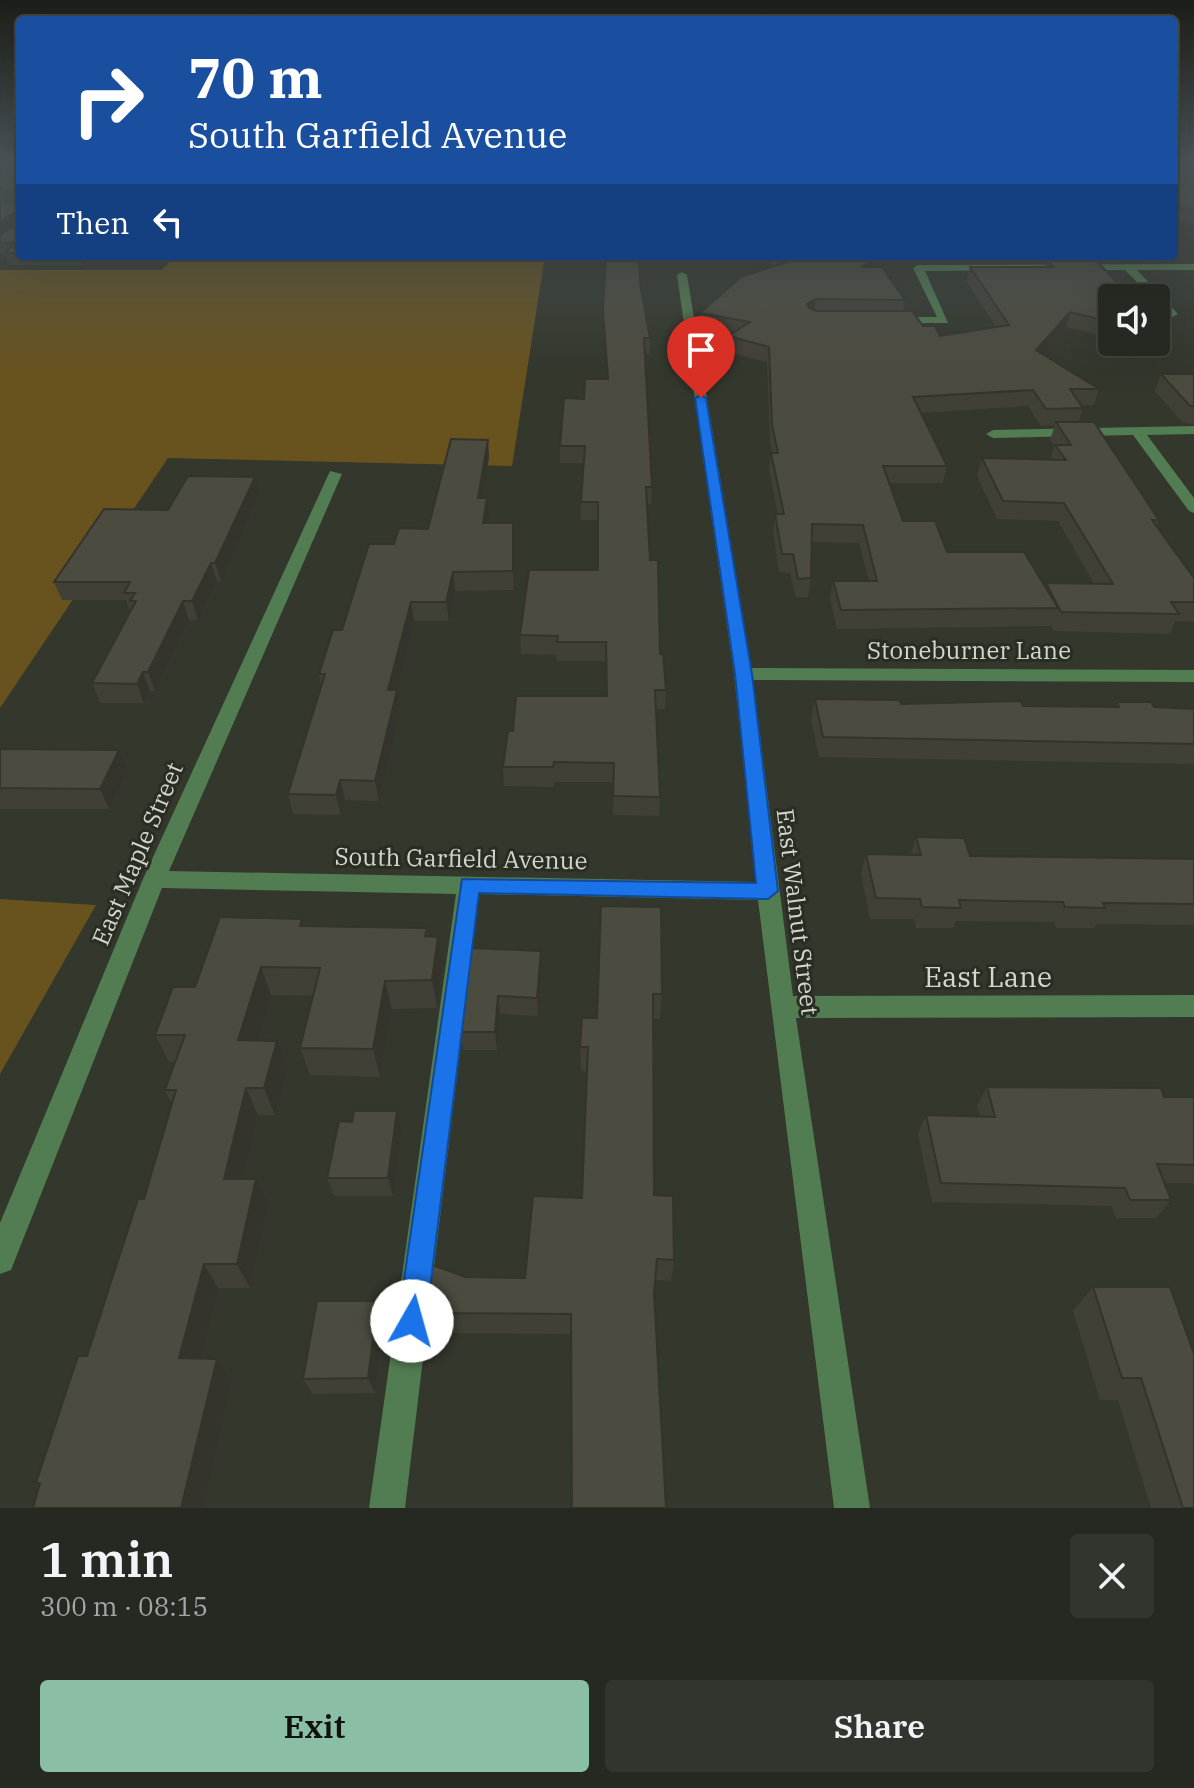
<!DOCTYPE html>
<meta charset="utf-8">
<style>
body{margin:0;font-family:"IBM Plex Serif",serif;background:#32352e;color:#f1f3f6;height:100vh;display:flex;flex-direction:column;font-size:30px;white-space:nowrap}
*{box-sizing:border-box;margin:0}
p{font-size:26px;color:#a4a6a5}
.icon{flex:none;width:44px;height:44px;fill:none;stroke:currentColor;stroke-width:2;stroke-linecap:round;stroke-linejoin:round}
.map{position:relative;height:1508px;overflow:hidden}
.sheet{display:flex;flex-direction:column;background:#262921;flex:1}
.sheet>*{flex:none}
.banner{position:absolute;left:16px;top:16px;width:1162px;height:244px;border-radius:8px;box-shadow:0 8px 32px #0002,0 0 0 2px #42453f;background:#1a4fa0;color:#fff;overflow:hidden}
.tools{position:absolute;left:1098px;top:284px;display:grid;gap:16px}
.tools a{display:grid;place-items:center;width:72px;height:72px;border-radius:8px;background:#262921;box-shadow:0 8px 32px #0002,0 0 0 2px #42453f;font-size:40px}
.pin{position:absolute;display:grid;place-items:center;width:68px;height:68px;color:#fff;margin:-82px -34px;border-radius:50% 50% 50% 0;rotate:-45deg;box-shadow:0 0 8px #0007}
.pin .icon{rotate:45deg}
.me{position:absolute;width:88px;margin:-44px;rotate:7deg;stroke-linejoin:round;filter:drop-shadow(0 0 6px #0008)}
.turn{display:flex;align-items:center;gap:28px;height:168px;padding:0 40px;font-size:36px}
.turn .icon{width:104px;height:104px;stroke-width:2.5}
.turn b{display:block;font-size:56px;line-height:68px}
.then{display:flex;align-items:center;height:76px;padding:0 40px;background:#0003;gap:16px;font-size:30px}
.round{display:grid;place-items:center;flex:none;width:84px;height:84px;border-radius:8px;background:#32352e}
.summary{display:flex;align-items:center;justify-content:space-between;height:136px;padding:0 40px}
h1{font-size:48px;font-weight:600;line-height:60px}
.action{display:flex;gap:16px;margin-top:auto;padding:16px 40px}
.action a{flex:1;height:92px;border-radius:8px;background:#8abfa5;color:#111;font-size:32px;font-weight:600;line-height:92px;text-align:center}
.action a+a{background:#32352e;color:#f1f3f6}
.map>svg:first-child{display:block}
.green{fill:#68531f}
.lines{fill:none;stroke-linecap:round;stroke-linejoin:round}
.minor{fill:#527c51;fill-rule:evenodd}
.wall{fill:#414036;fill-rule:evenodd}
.shaded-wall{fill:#35342c}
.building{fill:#4c4b3f;stroke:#35342c;stroke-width:2}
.route{fill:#1a73e8;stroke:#114b97;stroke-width:2}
.labels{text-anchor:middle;stroke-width:6;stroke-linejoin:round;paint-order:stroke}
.street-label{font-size:24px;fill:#d3d5ce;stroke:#292d22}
.near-street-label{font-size:28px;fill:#d3d5ce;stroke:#292d22}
</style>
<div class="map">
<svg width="1194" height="1508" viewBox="0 0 1194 1508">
<rect width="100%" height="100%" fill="#33372c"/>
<g class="green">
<path d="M 175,256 L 545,256 L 512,466 L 168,458 L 0,708 L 0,270 L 162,270 Z"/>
<path d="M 0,899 L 96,905 L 0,1074 Z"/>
</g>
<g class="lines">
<g class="minor">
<path d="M 1194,264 L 1194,270 L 1137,270 L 1176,312 L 1178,314 L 1172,317 L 1125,270 L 925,271 L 948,323 L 894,323 L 888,320 L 894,317 L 937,317 L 913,268 L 918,265 Z"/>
<path d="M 682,272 L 687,275 L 751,668 L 1194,670 L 1194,682 L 753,680 L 793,996 L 1194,995 L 1194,1017 L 796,1018 L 870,1508 L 834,1508 L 758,900 L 479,894 L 405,1508 L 369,1508 L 456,894 L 162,888 L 11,1270 L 0,1274 L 0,1223 L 143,879 L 330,471 L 342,474 L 169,871 L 756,882 L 734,674 L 677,275 Z"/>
<path d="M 1194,426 L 1194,434 L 1147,435 L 1194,498 L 1194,513 L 1189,511 L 1133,435 L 993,438 L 986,434 L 993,430 Z"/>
</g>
</g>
<g class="wall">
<path d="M 3,161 L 20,161 L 20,256 L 110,256 L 83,265 L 9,265 L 6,255 L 0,255 L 0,166 L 4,164 Z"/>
<path d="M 1174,161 L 1194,161 L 1194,227 L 1189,221 L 1174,221 Z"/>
<path d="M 756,256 L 903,256 L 883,268 L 905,300 L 903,311 L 923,326 L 940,336 L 996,327 L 966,281 L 970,267 L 1045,267 L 1046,262 L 1039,262 L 1034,256 L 1081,256 L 1080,259 L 1112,298 L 1112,338 L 1066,327 L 1042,354 L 1099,389 L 1094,405 L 1081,405 L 1083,408 L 1079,422 L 1159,520 L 1156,526 L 1194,578 L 1194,622 L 1175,621 L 1170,634 L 1054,631 L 1051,626 L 837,629 L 830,599 L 833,581 L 869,581 L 859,543 L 811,542 L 811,578 L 808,597 L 796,598 L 790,573 L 779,572 L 773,532 L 775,514 L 778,514 L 769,470 L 771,453 L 772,453 L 770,442 L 767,362 L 727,352 L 728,336 L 732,334 L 699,328 L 700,313 L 775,266 ZM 1028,406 L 1041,426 L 1055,425 L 1050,440 L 1054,446 L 1050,460 L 982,458 L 977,476 L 997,519 L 1058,521 L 1094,584 L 1046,583 L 1045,587 L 947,552 L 903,521 L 889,483 L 943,483 L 947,466 L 921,413 Z"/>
<path d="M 640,283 L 650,338 L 650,354 L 645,354 L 652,487 L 651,504 L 647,504 L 650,560 L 660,654 L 666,690 L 665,709 L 656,709 L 660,797 L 659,816 L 613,815 L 614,782 L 554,782 L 554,787 L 504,786 L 503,767 L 513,731 L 606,696 L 606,661 L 557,661 L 557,655 L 521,654 L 520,635 L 598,570 L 598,520 L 581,520 L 581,502 L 584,463 L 560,463 L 560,446 L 584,399 L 607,379 L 603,310 Z"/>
<path d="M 1156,324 L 1165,333 L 1159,349 L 1130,342 L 1156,342 Z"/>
<path d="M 1161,374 L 1194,374 L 1194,424 L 1183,423 L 1155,391 Z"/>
<path d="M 488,440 L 489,457 L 483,498 L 489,517 L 488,523 L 513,523 L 514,590 L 455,591 L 449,621 L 414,621 L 397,691 L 400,710 L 379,801 L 345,800 L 341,815 L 293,814 L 288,794 L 321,687 L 319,674 L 342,630 L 394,544 L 428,529 Z"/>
<path d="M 259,494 L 221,581 L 217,581 L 198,620 L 189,620 L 155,691 L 150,691 L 144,703 L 100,703 L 92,683 L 130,612 L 126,600 L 62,600 L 54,582 L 168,510 Z"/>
<path d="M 815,699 L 901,704 L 1115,707 L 1117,702 L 1154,707 L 1194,709 L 1194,764 L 819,757 L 811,719 Z"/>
<path d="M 0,750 L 119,750 L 128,770 L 109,809 L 0,809 Z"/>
<path d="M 916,837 L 970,856 L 1194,859 L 1194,925 L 1097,924 L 1094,928 L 1056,928 L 1054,922 L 956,921 L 953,928 L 916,928 L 914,919 L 870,919 L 861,874 L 866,854 L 911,854 Z"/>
<path d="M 601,906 L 662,994 L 660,1019 L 653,1019 L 654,1195 L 674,1260 L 671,1281 L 655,1280 L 571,1334 L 429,1333 L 423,1313 L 465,1277 L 525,1278 L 582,1198 L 587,1072 L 581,1071 L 580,1047 L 597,1018 Z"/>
<path d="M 304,926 L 427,928 L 428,936 L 443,965 L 437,1008 L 392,1009 L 380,1077 L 310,1075 L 300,1048 L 313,996 L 271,995 L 257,1041 L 287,1069 L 275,1115 L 258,1115 L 243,1179 L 268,1204 L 250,1288 L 218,1288 L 201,1358 L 217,1359 L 232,1380 L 203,1508 L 33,1508 L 40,1486 L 36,1483 L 87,1356 L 144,1199 L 172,1104 L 165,1090 L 175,1062 L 169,1062 L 155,1035 L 195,987 Z"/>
<path d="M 541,951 L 542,969 L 538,1016 L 500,1014 L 497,1050 L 463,1050 L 460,1032 Z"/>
<path d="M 987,1087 L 1164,1097 L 1194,1097 L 1194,1183 L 1164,1183 L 1171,1200 L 1156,1218 L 1116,1218 L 1112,1206 L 932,1202 L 918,1134 L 926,1115 L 980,1116 L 977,1106 Z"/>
<path d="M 397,1111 L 402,1130 L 393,1196 L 334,1196 L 327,1178 L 352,1122 Z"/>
<path d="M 1093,1287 L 1194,1354 L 1194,1508 L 1151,1508 L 1118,1400 L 1100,1400 L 1073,1311 Z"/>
<path d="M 378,1301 L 384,1317 L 375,1393 L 312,1394 L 303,1379 Z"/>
</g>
<g class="shaded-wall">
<path d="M 14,213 L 18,224 L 0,236 L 0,221 Z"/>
<path d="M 80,256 L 110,256 L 83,265 Z"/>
<path d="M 881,256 L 903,256 L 859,281 L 861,267 Z"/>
<path d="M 816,299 L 814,314 L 805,319 L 807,304 Z"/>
<path d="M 1070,312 L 1066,327 L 1032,366 L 1036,350 Z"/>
<path d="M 488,440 L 489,457 L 480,517 L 478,498 Z"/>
<path d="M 255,477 L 259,494 L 221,581 L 215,563 Z"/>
<path d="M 487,498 L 489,517 L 484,542 L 483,523 Z"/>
<path d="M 513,523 L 514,541 L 514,590 L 513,571 Z"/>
<path d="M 211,563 L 217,581 L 198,620 L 192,601 Z"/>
<path d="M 453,572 L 455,591 L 449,621 L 446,602 Z"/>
<path d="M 183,601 L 189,620 L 155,691 L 148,672 Z"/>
<path d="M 411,602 L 414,621 L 397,691 L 400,710 L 379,801 L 375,781 L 388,690 Z"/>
<path d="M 143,672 L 150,691 L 144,703 L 137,684 Z"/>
<path d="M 119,750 L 128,770 L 109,809 L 100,789 Z"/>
<path d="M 340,780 L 345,800 L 341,815 L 336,795 Z"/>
<path d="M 438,937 L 443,965 L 437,1008 L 432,980 Z"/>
<path d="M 541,951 L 542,969 L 538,1016 L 537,998 Z"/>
<path d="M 261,967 L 271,995 L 249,1068 L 238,1040 Z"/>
<path d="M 385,981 L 392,1009 L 380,1077 L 373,1049 Z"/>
<path d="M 498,996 L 500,1014 L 497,1050 L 495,1032 Z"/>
<path d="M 277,1041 L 287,1069 L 275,1115 L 264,1088 Z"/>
<path d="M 246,1088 L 258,1115 L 237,1204 L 224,1179 Z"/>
<path d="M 397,1111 L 402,1130 L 393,1196 L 388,1178 Z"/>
<path d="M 256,1179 L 268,1204 L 250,1288 L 237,1264 Z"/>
<path d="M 204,1264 L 218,1288 L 196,1379 L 179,1358 Z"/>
<path d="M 378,1301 L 384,1317 L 375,1393 L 368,1378 Z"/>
<path d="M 217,1359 L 232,1380 L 203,1508 L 181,1508 Z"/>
</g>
<g class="building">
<path d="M 7,161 L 20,161 L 20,253 L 5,253 L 15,243 L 0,243 L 0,234 L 17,225 L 18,214 L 14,213 L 0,221 L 0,201 L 16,202 L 19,193 L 0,190 L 0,166 Z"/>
<path d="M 1174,161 L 1194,161 L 1194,177 L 1178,176 L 1175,185 L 1194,188 L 1194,209 L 1174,208 Z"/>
<path d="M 606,256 L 639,256 L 640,283 L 650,338 L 644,338 L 652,487 L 646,487 L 650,560 L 658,560 L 660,654 L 663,654 L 666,690 L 655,690 L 660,797 L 613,796 L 614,763 L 554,762 L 553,767 L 503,767 L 508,731 L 513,731 L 516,696 L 607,696 L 606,642 L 557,642 L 558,636 L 520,635 L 529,570 L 598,570 L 598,502 L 581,502 L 585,446 L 560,446 L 564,398 L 584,399 L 585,379 L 608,379 L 603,310 Z"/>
<path d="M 786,256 L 881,256 L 861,267 L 882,267 L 905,300 L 816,299 L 807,304 L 809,308 L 816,311 L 912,311 L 923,326 L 935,326 L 940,336 L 1009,325 L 970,267 L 1053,267 L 1047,259 L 1095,259 L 1131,298 L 1112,298 L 1112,322 L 1070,312 L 1036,350 L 1099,389 L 1070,389 L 1083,408 L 1046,409 L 1033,390 L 913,397 L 947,466 L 883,466 L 903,521 L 935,521 L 947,552 L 1024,552 L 1058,608 L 841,610 L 833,581 L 877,581 L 863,525 L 812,524 L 811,578 L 798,579 L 793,554 L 782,554 L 775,514 L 784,514 L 771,453 L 778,453 L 772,425 L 769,347 L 728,336 L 750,322 L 700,313 L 741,277 L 793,260 Z"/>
<path d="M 1156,324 L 1165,333 L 1156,331 Z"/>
<path d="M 1161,374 L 1194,374 L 1194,406 L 1190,406 Z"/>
<path d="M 1056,422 L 1094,422 L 1159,520 L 1152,520 L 1194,578 L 1194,602 L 1171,602 L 1179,614 L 1061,612 L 1046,583 L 1113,584 L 1064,503 L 1003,501 L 982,458 L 1066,460 L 1055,445 L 1071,445 Z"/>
<path d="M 451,439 L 488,440 L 478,498 L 487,498 L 483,523 L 513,523 L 513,571 L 453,572 L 446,602 L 411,602 L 388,690 L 397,690 L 375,781 L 340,780 L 336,795 L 288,794 L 325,674 L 319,674 L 333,630 L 342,630 L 369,544 L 394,544 L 399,528 L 428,529 Z"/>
<path d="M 188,476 L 255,477 L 215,563 L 211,563 L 192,601 L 183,601 L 148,672 L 143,672 L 137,684 L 92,683 L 136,601 L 130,601 L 135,593 L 124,593 L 130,582 L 54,582 L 104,509 L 168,510 Z"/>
<path d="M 815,699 L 899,700 L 901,704 L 1021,701 L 1023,706 L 1119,707 L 1117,702 L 1151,702 L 1154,707 L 1194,709 L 1194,744 L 823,737 Z"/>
<path d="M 0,749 L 119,750 L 100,789 L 0,788 Z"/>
<path d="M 916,837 L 964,838 L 970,856 L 1194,859 L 1194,904 L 1103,903 L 1105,908 L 1065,907 L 1063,902 L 959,900 L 961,908 L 922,907 L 920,899 L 876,898 L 866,854 L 921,855 Z"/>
<path d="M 601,906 L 661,907 L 662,994 L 653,994 L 654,1195 L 673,1196 L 674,1260 L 657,1259 L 654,1293 L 666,1508 L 572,1508 L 571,1314 L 423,1313 L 430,1264 L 465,1277 L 525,1278 L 533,1196 L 582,1198 L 588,1047 L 580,1047 L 582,1018 L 597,1018 Z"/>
<path d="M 220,917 L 302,919 L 300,926 L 427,928 L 425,936 L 438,937 L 432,980 L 385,981 L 373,1049 L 300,1048 L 320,968 L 261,967 L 238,1040 L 277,1041 L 264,1088 L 246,1088 L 224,1179 L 256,1179 L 237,1264 L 204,1264 L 179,1358 L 217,1359 L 181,1508 L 33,1508 L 40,1483 L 36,1483 L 78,1356 L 87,1356 L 138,1199 L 144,1199 L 176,1090 L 165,1090 L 185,1035 L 155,1035 L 173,987 L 195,987 Z"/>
<path d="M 471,948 L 541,951 L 537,998 L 498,996 L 495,1032 L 460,1032 Z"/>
<path d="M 987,1087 L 1161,1088 L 1164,1097 L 1194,1097 L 1194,1165 L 1157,1164 L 1171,1200 L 1130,1200 L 1125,1188 L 941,1183 L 926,1115 L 995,1117 Z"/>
<path d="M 354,1111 L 397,1111 L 388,1178 L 327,1178 L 339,1121 L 352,1122 Z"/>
<path d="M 1093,1287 L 1170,1287 L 1194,1354 L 1194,1508 L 1183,1508 L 1141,1378 L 1122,1378 Z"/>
<path d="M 317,1301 L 378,1301 L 368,1378 L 303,1379 Z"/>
</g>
<linearGradient id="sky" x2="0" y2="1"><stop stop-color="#1c1e18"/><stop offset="0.43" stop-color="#4a5356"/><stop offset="1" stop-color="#4a5356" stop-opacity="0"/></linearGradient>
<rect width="1194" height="372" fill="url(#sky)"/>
<path class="route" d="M 701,395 L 706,398 L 752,674 L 778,891 L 768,899 L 479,893 L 426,1321 L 422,1331 L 412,1335 L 402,1331 L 398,1321 L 462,879 L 756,883 L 735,674 L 695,398 Z"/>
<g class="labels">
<g class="street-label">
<text x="969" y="659">Stoneburner Lane</text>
<text transform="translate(138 854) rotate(-67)" y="8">East Maple Street</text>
<text transform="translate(461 859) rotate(1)" y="8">South Garfield Avenue</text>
<text transform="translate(797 912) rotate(83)" y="8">East Walnut Street</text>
</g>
<g class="near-street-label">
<text x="988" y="987">East Lane</text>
</g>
</g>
</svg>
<div class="tools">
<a><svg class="icon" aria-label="sound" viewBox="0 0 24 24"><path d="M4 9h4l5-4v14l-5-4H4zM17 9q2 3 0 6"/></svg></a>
</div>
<div class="pin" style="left:701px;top:398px;background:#d93025"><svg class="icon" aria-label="arrive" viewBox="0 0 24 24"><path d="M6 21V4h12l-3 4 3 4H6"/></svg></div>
<svg class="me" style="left:412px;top:1321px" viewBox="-20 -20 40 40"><circle r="19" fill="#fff"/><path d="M0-13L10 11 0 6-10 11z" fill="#1a73e8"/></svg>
<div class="banner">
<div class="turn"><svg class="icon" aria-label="right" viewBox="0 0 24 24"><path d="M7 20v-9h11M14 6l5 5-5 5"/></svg><div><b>70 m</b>South Garfield Avenue</div></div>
<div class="then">Then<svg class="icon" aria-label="left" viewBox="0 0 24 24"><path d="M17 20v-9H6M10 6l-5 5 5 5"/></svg></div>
</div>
</div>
<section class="sheet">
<div class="summary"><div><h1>1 min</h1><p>300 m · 08:15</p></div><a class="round"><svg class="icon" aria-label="close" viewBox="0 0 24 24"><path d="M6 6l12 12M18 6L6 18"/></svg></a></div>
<div class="action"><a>Exit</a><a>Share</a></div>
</section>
